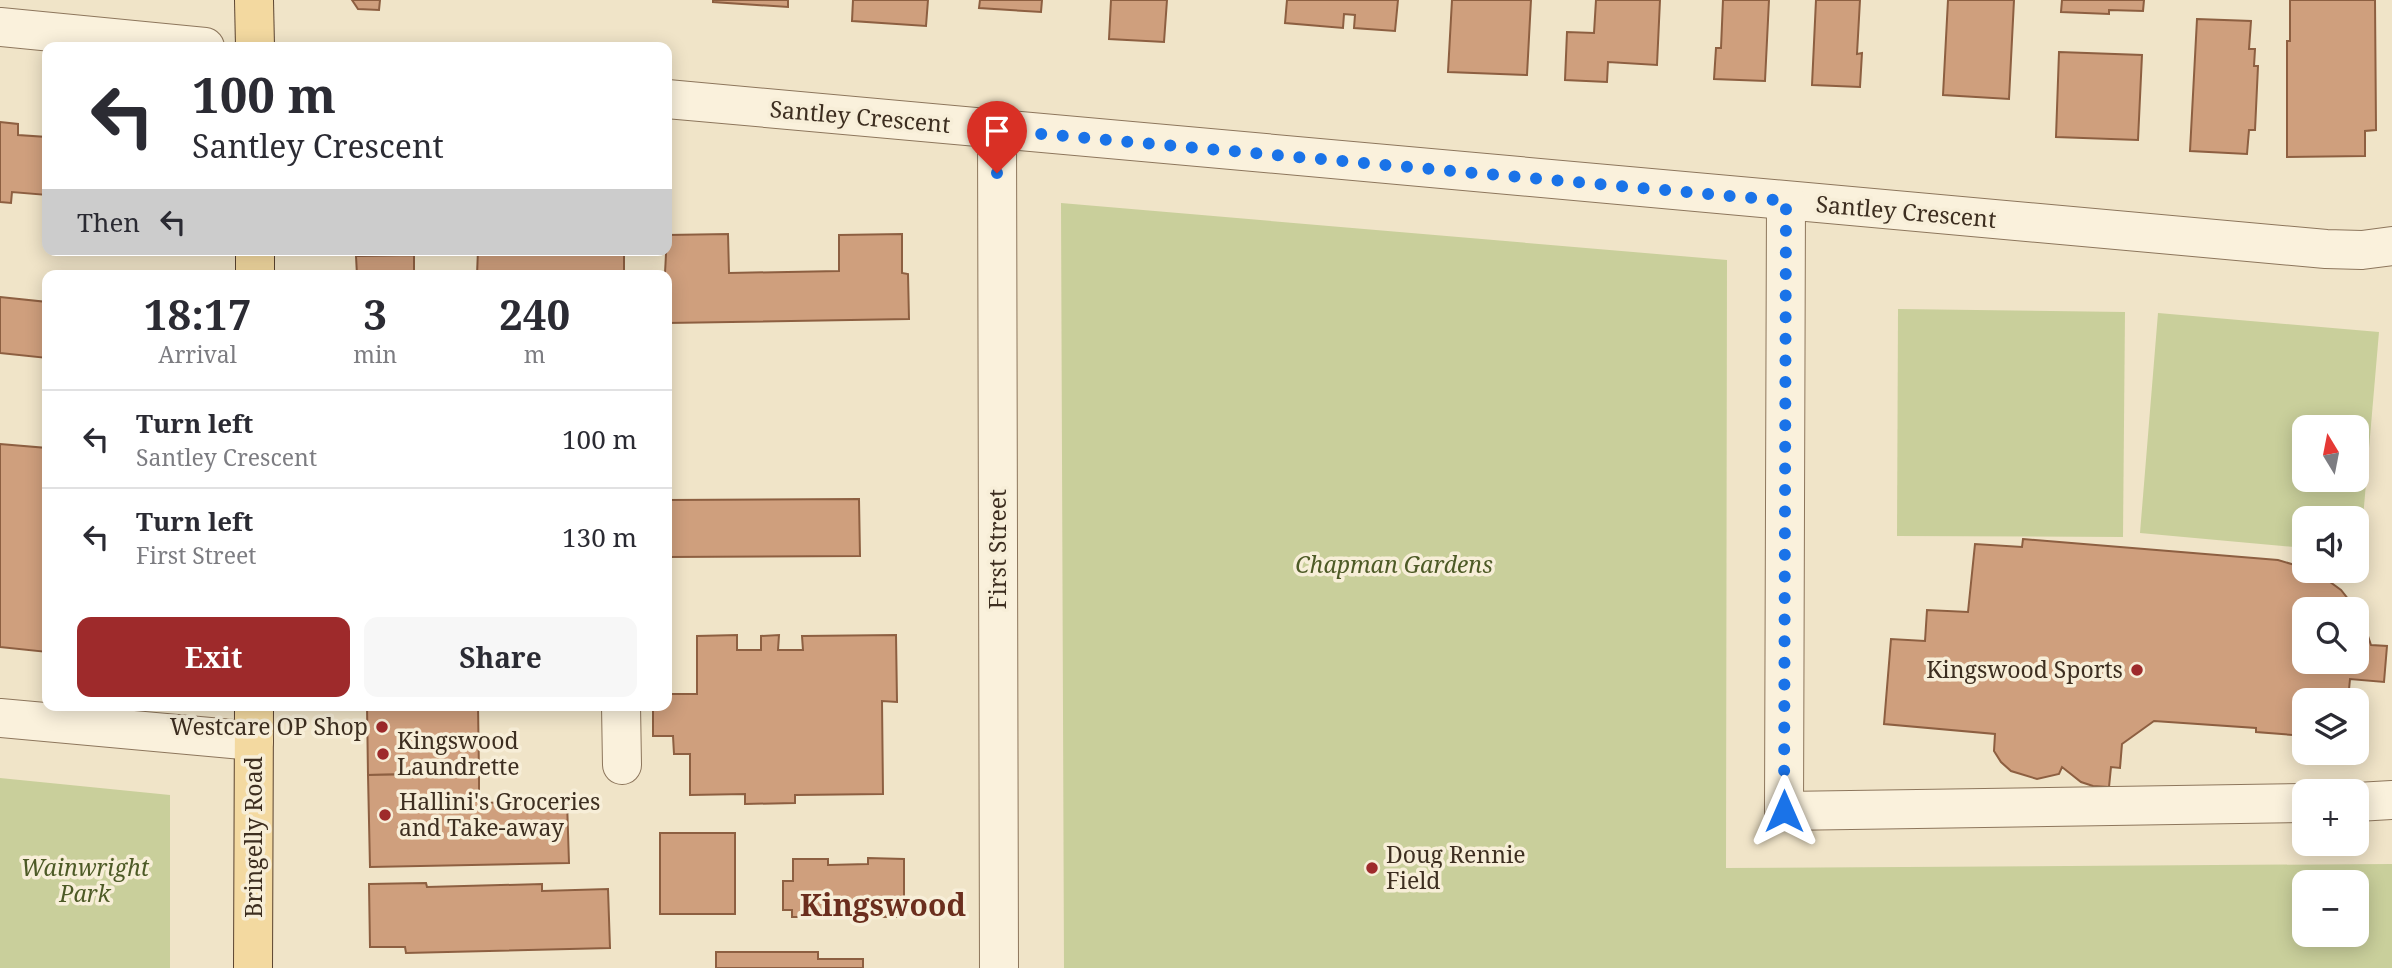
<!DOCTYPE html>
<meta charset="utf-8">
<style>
body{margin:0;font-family:"Noto Serif",serif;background:#f7f7f7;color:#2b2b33;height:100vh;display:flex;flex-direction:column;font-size:26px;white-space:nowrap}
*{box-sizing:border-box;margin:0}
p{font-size:23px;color:#7c7c81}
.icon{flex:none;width:38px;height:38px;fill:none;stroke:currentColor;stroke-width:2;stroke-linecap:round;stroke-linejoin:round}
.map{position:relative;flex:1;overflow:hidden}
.drawer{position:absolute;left:42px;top:270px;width:630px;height:441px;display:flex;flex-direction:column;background:#fff;border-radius:14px;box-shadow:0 4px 18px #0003}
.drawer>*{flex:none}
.hud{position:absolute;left:42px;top:42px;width:630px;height:214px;border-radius:14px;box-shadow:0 4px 18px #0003;background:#fff;color:#2b2b33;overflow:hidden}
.needle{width:46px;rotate:350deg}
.buttons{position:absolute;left:2292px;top:415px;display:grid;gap:14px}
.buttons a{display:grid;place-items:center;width:77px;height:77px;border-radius:14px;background:#fff;box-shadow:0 4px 18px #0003;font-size:35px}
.pin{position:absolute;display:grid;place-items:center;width:60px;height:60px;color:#fff;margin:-72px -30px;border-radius:50% 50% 50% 0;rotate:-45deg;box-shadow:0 0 7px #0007}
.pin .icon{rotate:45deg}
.me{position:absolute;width:77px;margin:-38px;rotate:0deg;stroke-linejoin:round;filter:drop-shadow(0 0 5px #0008)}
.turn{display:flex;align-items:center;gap:24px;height:147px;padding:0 35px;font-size:32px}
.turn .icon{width:91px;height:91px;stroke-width:2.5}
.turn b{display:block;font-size:49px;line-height:60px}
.then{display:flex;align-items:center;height:66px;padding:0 35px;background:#0003;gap:14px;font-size:26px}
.eta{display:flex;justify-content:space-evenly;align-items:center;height:119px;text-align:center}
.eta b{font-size:42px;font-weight:700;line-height:49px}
.primary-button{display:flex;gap:14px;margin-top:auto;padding:14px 35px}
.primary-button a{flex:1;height:80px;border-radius:14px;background:#9e2a2b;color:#fff;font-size:28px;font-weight:700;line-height:80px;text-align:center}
.primary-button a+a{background:#f7f7f7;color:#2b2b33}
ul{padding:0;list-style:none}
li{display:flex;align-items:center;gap:21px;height:98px;padding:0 35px;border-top:2px solid #e1e1e2}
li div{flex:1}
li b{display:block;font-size:26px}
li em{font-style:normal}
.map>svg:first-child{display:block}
.green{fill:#c9cf9b;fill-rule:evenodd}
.building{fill:#cf9f7d;stroke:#8d5f41;stroke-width:2}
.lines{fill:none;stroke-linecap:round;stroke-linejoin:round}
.minor-casing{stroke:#8d765c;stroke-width:40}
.major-casing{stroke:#5b4430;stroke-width:40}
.minor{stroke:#faf1dc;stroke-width:38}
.major{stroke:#f3d9a0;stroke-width:38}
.route{stroke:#1a73e8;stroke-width:12;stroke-dasharray:0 21.6}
.poi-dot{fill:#9e2a2b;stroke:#f7eed8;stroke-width:2.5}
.labels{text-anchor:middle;stroke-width:7;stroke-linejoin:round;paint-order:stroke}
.street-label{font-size:23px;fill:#3d2e20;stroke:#f7eed8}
.park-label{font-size:23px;font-style:italic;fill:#4d5a26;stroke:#f7eed8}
.poi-label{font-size:23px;fill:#3d2e20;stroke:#f7eed8;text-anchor:start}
.district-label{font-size:30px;font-weight:bold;fill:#6b2e1e;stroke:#f7eed8}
</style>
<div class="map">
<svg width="2392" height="968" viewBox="0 0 2392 968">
<rect width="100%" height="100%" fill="#f0e4c8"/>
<g class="green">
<path d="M 1061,203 L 1727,260 L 1726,868 L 2392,864 L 2392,968 L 1064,968 ZM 2305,882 L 2357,882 L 2357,934 L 2305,934 Z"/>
<path d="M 1898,309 L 2125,312 L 2123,537 L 1897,536 Z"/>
<path d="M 2158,313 L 2379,332 L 2360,553 L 2357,552 L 2357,518 L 2305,518 L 2305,548 L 2140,533 ZM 2357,427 L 2357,480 L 2305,480 L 2305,427 Z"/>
<path d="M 0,778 L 170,795 L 170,968 L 0,968 Z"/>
</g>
<g class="building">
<path d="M 352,0 L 380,0 L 379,10 L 358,9 Z"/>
<path d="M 713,0 L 788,0 L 788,7 L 713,2 Z"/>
<path d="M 853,0 L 928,0 L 926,26 L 852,21 Z"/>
<path d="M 980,0 L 1042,0 L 1041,12 L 979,8 Z"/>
<path d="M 1111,0 L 1167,0 L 1164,42 L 1109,39 Z"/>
<path d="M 1287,0 L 1398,0 L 1395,31 L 1354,28 L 1355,15 L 1344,14 L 1343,28 L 1285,23 Z"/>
<path d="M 1452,0 L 1531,0 L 1527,75 L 1448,72 Z"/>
<path d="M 1596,0 L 1660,0 L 1657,65 L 1608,62 L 1607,82 L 1565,80 L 1567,32 L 1594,33 Z"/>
<path d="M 1723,0 L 1769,0 L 1765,81 L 1714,79 L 1716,48 L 1721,48 Z"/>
<path d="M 1816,0 L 1860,0 L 1857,54 L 1862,53 L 1860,87 L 1812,85 Z"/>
<path d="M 1948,0 L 2014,0 L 2009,99 L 1943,95 Z"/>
<path d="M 2062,0 L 2144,0 L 2143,11 L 2109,10 L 2109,14 L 2061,12 Z"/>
<path d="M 2290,0 L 2375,0 L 2376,130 L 2365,131 L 2365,156 L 2287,157 L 2287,41 L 2290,41 Z"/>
<path d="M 2197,19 L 2251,21 L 2249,49 L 2255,49 L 2254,66 L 2258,66 L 2255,130 L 2249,130 L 2247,154 L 2190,151 Z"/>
<path d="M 2059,52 L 2142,55 L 2138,140 L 2056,137 Z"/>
<path d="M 0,122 L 18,124 L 18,135 L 47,137 L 47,195 L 12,192 L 11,203 L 0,202 Z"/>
<path d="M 728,234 L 729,273 L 839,271 L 839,235 L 902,234 L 902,273 L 908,274 L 909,319 L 667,323 L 667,275 L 659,274 L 665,273 L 667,235 Z"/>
<path d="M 356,250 L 414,250 L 414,255 L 356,256 Z"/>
<path d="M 478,250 L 624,250 L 624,275 L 477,275 Z"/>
<path d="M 414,255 L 414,275 L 357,275 L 356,256 Z"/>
<path d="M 0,297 L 47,302 L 47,358 L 0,353 Z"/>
<path d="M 0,444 L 47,448 L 47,652 L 0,647 Z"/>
<path d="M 859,499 L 860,556 L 667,557 L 667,500 Z"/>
<path d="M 2023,539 L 2278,560 L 2305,568 L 2305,570 L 2315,571 L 2341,590 L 2356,609 L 2305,609 L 2305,662 L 2357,662 L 2357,610 L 2361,615 L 2371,645 L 2387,646 L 2384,682 L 2350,679 L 2348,700 L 2305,700 L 2305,736 L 2256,732 L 2256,728 L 2154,721 L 2122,744 L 2120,768 L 2111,767 L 2109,787 L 2093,786 L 2081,782 L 2062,767 L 2059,774 L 2037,779 L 2011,771 L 2001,762 L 1994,751 L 1995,734 L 1884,724 L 1891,639 L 1925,641 L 1927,610 L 1968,612 L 1975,544 L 2022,547 Z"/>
<path d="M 737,635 L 737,650 L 761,650 L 761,636 L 779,635 L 778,650 L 803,650 L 802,636 L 896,635 L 897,702 L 882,701 L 883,794 L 795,795 L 795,803 L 745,804 L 745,794 L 690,795 L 690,754 L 674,754 L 673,736 L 653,736 L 653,705 L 667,705 L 667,694 L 697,694 L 697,636 Z"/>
<path d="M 367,705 L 478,705 L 479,773 L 368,775 Z"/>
<path d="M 479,773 L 479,803 L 567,801 L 569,863 L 370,867 L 368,775 Z"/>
<rect x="660" y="833" width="75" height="81"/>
<path d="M 868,858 L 904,859 L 904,917 L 792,917 L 792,910 L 783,910 L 783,881 L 793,881 L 793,859 L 828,859 L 828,865 L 868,864 Z"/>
<path d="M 426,883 L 427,887 L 542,884 L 542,891 L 608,889 L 610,948 L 406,953 L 405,947 L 370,947 L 369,884 Z"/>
<path d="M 716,952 L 818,952 L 818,959 L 863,959 L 863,968 L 716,968 Z"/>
</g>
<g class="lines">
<defs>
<g id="minor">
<path d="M 0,27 L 205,47"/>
<path d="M 667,99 L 2326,249 L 2362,250 L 2392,246"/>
<path d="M 997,130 L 999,968"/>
<path d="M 1786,201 L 1784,811 L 2305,803"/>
<path d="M 621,705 L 622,765"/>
<path d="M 0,718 L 254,741"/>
<path d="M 2357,802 L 2392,800"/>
</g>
<g id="major">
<path d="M 254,0 L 255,47"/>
<path d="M 255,275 L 255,250"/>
<path d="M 253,968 L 254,705"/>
</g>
</defs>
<use href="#minor" class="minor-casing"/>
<use href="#major" class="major-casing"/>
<use href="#minor" class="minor"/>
<use href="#major" class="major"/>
</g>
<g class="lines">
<path class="route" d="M 997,173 L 998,130 L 1786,201 L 1784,811"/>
</g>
<g class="poi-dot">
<circle cx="2137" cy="670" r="7"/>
<circle cx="382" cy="727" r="7"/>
<circle cx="383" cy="754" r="7"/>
<circle cx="385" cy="815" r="7"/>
<circle cx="1372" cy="868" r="7"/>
</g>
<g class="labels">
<g class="street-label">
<text transform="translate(860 117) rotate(5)" y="8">Santley Crescent</text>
<text transform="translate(1906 212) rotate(5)" y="8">Santley Crescent</text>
<text transform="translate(998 549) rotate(-90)" y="8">First Street</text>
<text transform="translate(254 837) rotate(-90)" y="8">Bringelly Road</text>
</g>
<g class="park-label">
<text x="1394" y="573">Chapman Gardens</text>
<text x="85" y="876">Wainwright<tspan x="85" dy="26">Park</tspan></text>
</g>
<g class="poi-label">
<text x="2123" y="678" text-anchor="end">Kingswood Sports</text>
<text x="368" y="735" text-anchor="end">Westcare OP Shop</text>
<text x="397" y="749">Kingswood<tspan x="397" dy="26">Laundrette</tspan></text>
<text x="399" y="810">Hallini's Groceries<tspan x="399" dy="26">and Take-away</tspan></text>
<text x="1386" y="863">Doug Rennie<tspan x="1386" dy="26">Field</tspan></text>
</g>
<g class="district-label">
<text x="883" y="916">Kingswood</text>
</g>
</g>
</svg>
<div class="buttons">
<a><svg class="needle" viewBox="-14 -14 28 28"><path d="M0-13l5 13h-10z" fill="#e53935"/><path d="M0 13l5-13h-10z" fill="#7c7c81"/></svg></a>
<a><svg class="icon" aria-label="sound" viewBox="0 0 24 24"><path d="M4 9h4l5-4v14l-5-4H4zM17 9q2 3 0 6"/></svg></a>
<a><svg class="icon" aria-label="search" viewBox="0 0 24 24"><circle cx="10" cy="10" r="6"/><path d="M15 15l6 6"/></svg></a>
<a><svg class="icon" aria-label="layers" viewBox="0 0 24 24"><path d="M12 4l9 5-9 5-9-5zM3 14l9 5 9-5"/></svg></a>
<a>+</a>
<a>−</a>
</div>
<div class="pin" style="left:997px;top:173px;background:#d93025"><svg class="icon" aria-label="arrive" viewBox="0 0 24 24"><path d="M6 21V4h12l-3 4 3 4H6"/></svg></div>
<svg class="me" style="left:1784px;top:811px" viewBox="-20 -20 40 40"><path d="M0-17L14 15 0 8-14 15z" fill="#1a73e8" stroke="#fff" stroke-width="4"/></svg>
<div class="hud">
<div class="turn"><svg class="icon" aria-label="left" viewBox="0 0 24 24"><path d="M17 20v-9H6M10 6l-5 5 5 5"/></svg><div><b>100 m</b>Santley Crescent</div></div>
<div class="then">Then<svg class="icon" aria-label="left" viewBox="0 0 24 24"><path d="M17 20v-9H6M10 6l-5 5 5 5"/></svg></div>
</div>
<section class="drawer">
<div class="eta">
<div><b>18:17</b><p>Arrival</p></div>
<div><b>3</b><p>min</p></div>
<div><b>240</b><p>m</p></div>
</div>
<ul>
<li><svg class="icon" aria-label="left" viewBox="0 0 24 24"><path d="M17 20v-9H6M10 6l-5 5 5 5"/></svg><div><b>Turn left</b><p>Santley Crescent</p></div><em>100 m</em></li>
<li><svg class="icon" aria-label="left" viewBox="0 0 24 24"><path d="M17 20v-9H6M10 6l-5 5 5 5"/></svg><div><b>Turn left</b><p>First Street</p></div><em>130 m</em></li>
</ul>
<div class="primary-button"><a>Exit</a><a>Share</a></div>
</section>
</div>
